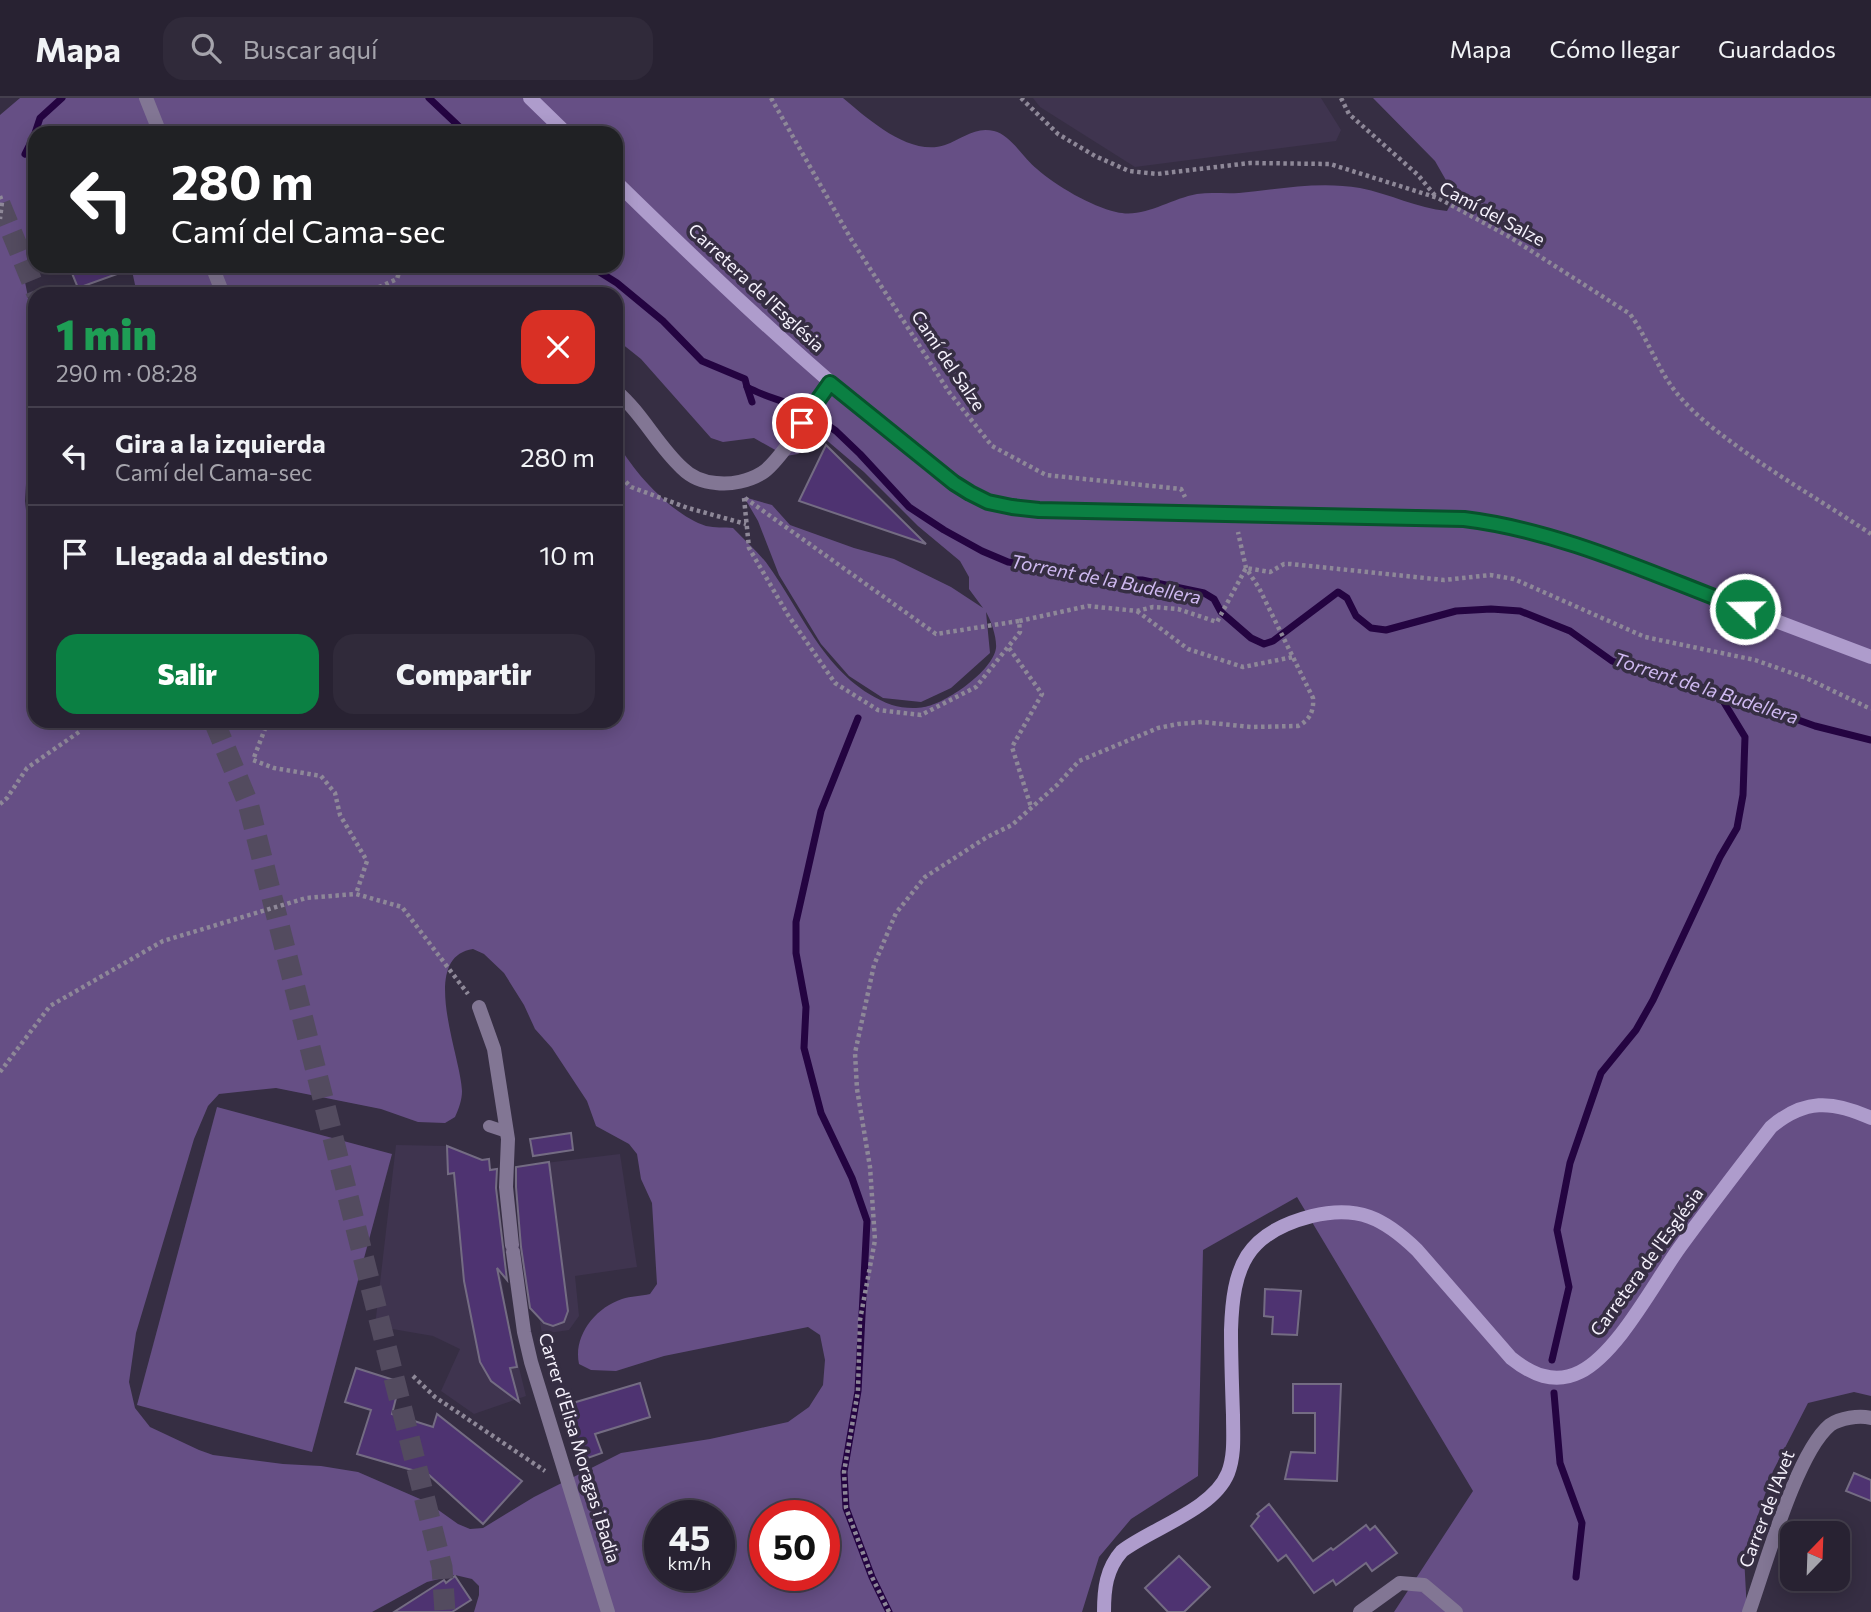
<!DOCTYPE html>
<html lang="es">
<meta charset="utf-8">
<style>
body{margin:0;font-family:Commissioner,sans-serif;background:#302a3a;color:#f1f3f6;height:100vh;display:flex;flex-direction:column;font-size:26px;white-space:nowrap}
*{box-sizing:border-box;margin:0}
p{font-size:23px;color:#a5a4ac}
.icon{flex:none;width:38px;height:38px;fill:none;stroke:currentColor;stroke-width:2;stroke-linecap:round;stroke-linejoin:round}
.map{position:relative;flex:1;overflow:hidden}
.panel{position:absolute;left:28px;top:189px;width:595px;height:441px;display:flex;flex-direction:column;background:#282232;border-radius:21px;box-shadow:0 4px 18px #0003,0 0 0 2px #443f4d}
.panel>*{flex:none}
.guide{position:absolute;left:28px;top:28px;width:595px;height:147px;border-radius:21px;box-shadow:0 4px 18px #0003,0 0 0 2px #443f4d;background:#202124;color:#fff;overflow:hidden}
.needle{width:46px;rotate:23deg}
.controls{position:absolute;left:1780px;top:1423px;display:grid;gap:14px}
.controls a{display:grid;place-items:center;width:70px;height:70px;border-radius:14px;background:#282232;box-shadow:0 4px 18px #0003,0 0 0 2px #443f4d;font-size:35px}
.speed{position:absolute;left:644px;top:1402px;display:flex;gap:14px;font-size:35px;font-weight:700;text-align:center}
.speed>*{display:grid;place-content:center;width:91px;height:91px;border-radius:50%;background:#282232;box-shadow:0 4px 18px #0003,0 0 0 2px #443f4d;line-height:1}
.speed small{font-size:18px;font-weight:400}
.speed .limit{border:10px solid #d22;background:#fff;color:#111}
.pin{position:absolute;display:grid;place-items:center;width:60px;height:60px;color:#fff;margin:-30px;border:4px solid #fff;border-radius:50%;box-shadow:0 2px 7px #0007}
.me{position:absolute;width:77px;margin:-38px;rotate:291deg;stroke-linejoin:round;filter:drop-shadow(0 0 5px #0008)}
.turn{display:flex;align-items:center;gap:24px;height:147px;padding:0 28px;font-size:32px}
.turn .icon{width:91px;height:91px;stroke-width:2.5}
.turn b{display:block;font-size:49px;line-height:60px}
.round{display:grid;place-items:center;flex:none;width:74px;height:74px;border-radius:21px;background:#302a3a}
.headline{display:flex;align-items:center;justify-content:space-between;height:119px;padding:0 28px}
h1{font-size:42px;font-weight:800;line-height:52px;color:#1e9e55}
.action{display:flex;gap:14px;margin-top:auto;padding:14px 28px}
.action a{flex:1;height:80px;border-radius:21px;background:#0b8043;color:#fff;font-size:28px;font-weight:800;line-height:80px;text-align:center}
.action a+a{background:#302a3a;color:#f1f3f6}
ul{padding:0;list-style:none}
li{display:flex;align-items:center;gap:21px;height:98px;padding:0 28px;border-top:2px solid #443f4d}
li div{flex:1}
li b{display:block;font-size:26px}
li em{font-style:normal}
header{display:flex;align-items:center;gap:42px;box-sizing:border-box;height:98px;padding:0 35px;background:#282232;border-bottom:2px solid #443f4d}
header strong{font-size:33px}
nav{display:flex;gap:38px;margin-inline-start:auto;font-size:24px}
.search{width:490px;height:63px;background:#302a3a;display:flex;align-items:center;gap:18px;box-sizing:border-box;padding:0 24px;border-radius:21px;color:#a5a4ac;font-size:26px}
.map>svg:first-child{display:block}
.built{fill:#3f344f}
.green{fill:#664f85;fill-rule:evenodd}
.lines{fill:none;stroke-linecap:round;stroke-linejoin:round}
.stream{stroke:#240441;stroke-width:7}
.building{fill:#4e3371;stroke:#746c83;stroke-width:2}
.highway-tunnel{stroke:#534b5f;stroke-width:21;stroke-dasharray:21 10;stroke-linecap:butt}
.path{stroke:#8e8898;stroke-width:4.5;stroke-dasharray:3.5 3.5;stroke-linecap:butt}
.lane{stroke:#827694;stroke-width:12}
.street{stroke:#827694;stroke-width:14}
.secondary{stroke:#ae9ccc;stroke-width:14}
.route-casing{stroke:#07532c;stroke-width:18}
.route{stroke:#0b8043;stroke-width:12}
.labels{text-anchor:middle;stroke-width:7;stroke-linejoin:round;paint-order:stroke}
.street-label{font-size:18px;fill:#f6f2fd;stroke:#362e43}
.water-label{font-size:19px;font-style:italic;fill:#cfb9f1;stroke:#362e43}
</style>
<header>
<strong>Mapa</strong>
<div class="search"><svg class="icon" aria-label="search" viewBox="0 0 24 24"><circle cx="10" cy="10" r="6"/><path d="M15 15l6 6"/></svg>Buscar aquí</div>
<nav><a>Mapa</a><a>Cómo llegar</a><a>Guardados</a></nav>
</header>
<div class="map">
<svg width="1871" height="1514" viewBox="0 0 1871 1514">
<rect width="100%" height="100%" fill="#362e43"/>
<g class="built">
<path d="M 1033,0 L 1321,0 L 1341,32 L 1336,43 L 1135,69 L 1040,9 Z"/>
<path d="M 396,1047 L 447,1048 L 481,1062 L 489,1061 L 497,1149 L 527,1144 L 520,1068 L 620,1056 L 637,1169 L 575,1178 L 579,1218 L 569,1232 L 542,1236 L 528,1153 L 498,1156 L 508,1225 L 526,1298 L 474,1316 L 441,1293 L 460,1251 L 433,1238 L 375,1228 Z"/>
</g>
<g class="green">
<path d="M 20,0 L 843,0 C 868,21 910,59 945,47 C 962,41 975,28 994,33 C 1011,37 1023,60 1037,71 C 1056,88 1091,108 1116,114 C 1144,121 1169,101 1197,96 C 1211,94 1225,96 1239,95 C 1280,91 1319,83 1360,90 C 1390,96 1417,110 1447,113 L 1455,98 L 1435,63 L 1373,0 L 1871,0 L 1871,1298 L 1854,1294 L 1808,1305 L 1773,1373 L 1744,1458 L 1747,1514 L 1394,1514 L 1473,1393 L 1297,1099 L 1203,1152 L 1198,1378 L 1131,1421 L 1099,1459 L 1082,1514 L 474,1514 L 479,1497 L 479,1488 L 472,1481 L 455,1477 L 427,1484 L 372,1514 L 0,1514 L 0,17 ZM 35,35 L 616,35 L 616,168 L 131,168 L 137,196 L 616,196 L 616,241 L 641,261 L 711,340 L 723,344 L 754,340 L 786,358 L 798,356 L 824,340 L 864,374 L 918,428 L 960,463 L 969,479 L 969,491 L 983,510 L 951,489 L 894,461 L 854,450 L 790,427 L 772,407 L 744,399 L 758,423 L 779,477 L 821,546 L 849,578 L 883,600 L 921,604 L 951,590 L 990,555 L 986,514 C 991,522 997,540 996,550 C 993,573 945,606 924,609 C 915,611 901,610 892,607 C 828,583 806,521 770,470 C 760,455 745,443 733,430 C 724,429 715,430 706,428 C 672,417 632,373 616,342 L 616,623 L 35,623 L 35,438 L 27,421 L 25,403 L 26,386 L 35,355 L 35,234 L 25,184 L 26,165 L 35,143 ZM 473,851 L 484,856 L 504,875 L 524,907 L 535,931 L 552,950 L 587,1003 L 596,1028 L 629,1046 L 637,1056 L 641,1081 L 652,1105 L 657,1186 L 650,1196 C 641,1198 631,1198 622,1201 C 595,1210 573,1238 579,1266 L 591,1272 L 616,1273 L 664,1258 L 808,1229 L 820,1237 L 825,1262 L 823,1287 L 809,1309 L 788,1324 L 710,1341 L 621,1355 L 534,1399 L 483,1430 L 470,1431 L 458,1426 L 427,1404 L 358,1374 L 321,1368 L 283,1366 L 213,1357 L 199,1352 L 150,1329 L 135,1310 L 129,1284 L 136,1235 L 194,1041 L 208,1008 L 219,996 L 276,990 L 381,1011 L 418,1024 L 445,1025 L 455,1019 C 459,1010 462,1002 462,993 C 461,958 418,859 473,851 ZM 660,1418 L 719,1418 L 719,1477 L 660,1477 ZM 765,1418 L 824,1418 L 824,1477 L 765,1477 Z"/>
<path d="M 217,1009 L 392,1056 L 312,1354 L 137,1307 Z"/>
</g>
<g class="lines">
<g class="stream">
<path d="M 429,0 L 466,35"/>
<path d="M 35,35 L 40,20 L 62,0"/>
<path d="M 25,56 L 35,36"/>
<path d="M 590,168 L 617,185 L 663,223 L 702,263 L 745,281 L 747,289 C 763,298 781,302 797,309"/>
<path d="M 747,289 L 752,304"/>
<path d="M 817,320 L 836,333 L 860,356 L 909,409 L 944,432 L 982,453 L 1008,464 L 1058,471 L 1076,476 L 1107,481 L 1142,482 L 1204,495 L 1214,501 L 1221,514 L 1251,540 L 1264,546 L 1273,543 L 1338,494 L 1347,500 L 1356,518 L 1371,530 L 1386,532 L 1456,513 L 1491,511 L 1520,513 L 1570,533 L 1612,563 L 1655,579 L 1717,593 L 1815,628 L 1871,642"/>
<path d="M 858,620 L 821,713 L 796,824 L 796,855 L 806,909 L 804,950 L 821,1015 L 852,1080 L 867,1123 L 858,1293 L 844,1374 L 846,1410 L 872,1479 L 889,1514"/>
<path d="M 1552,1262 L 1569,1189 L 1557,1132 L 1570,1065 L 1601,975 L 1636,932 L 1653,902 L 1720,759 L 1737,730 L 1743,697 L 1745,639 L 1717,593"/>
<path d="M 1554,1295 L 1560,1365 L 1582,1425 L 1576,1479"/>
</g>
</g>
<g class="building">
<path d="M 69,168 L 131,168 L 131,171 L 78,190 Z"/>
<path d="M 826,347 L 926,446 L 799,403 Z"/>
<path d="M 571,1035 L 573,1052 L 533,1058 L 530,1041 Z"/>
<path d="M 447,1048 L 482,1062 L 489,1061 L 490,1072 L 497,1071 L 496,1090 L 507,1182 L 497,1170 L 517,1269 L 510,1270 L 519,1304 L 491,1283 L 480,1264 L 464,1183 L 454,1075 L 448,1076 Z"/>
<path d="M 549,1064 L 568,1213 L 564,1224 L 553,1228 L 544,1225 L 530,1210 L 521,1149 L 516,1089 L 516,1069 Z"/>
<path d="M 1265,1191 L 1301,1193 L 1297,1237 L 1272,1236 L 1273,1219 L 1264,1218 Z"/>
<path d="M 356,1270 L 400,1284 L 392,1316 L 433,1329 L 437,1316 L 522,1383 L 483,1426 L 429,1377 L 357,1356 L 371,1312 L 345,1304 Z"/>
<path d="M 640,1285 L 650,1319 L 595,1336 L 602,1355 L 579,1363 L 573,1346 L 577,1344 L 566,1307 Z"/>
<path d="M 1293,1286 L 1341,1286 L 1337,1383 L 1285,1381 L 1291,1354 L 1315,1355 L 1315,1315 L 1293,1315 Z"/>
<path d="M 1854,1375 L 1871,1382 L 1871,1403 L 1846,1393 Z"/>
<path d="M 1269,1406 L 1313,1463 L 1331,1450 L 1333,1452 L 1366,1427 L 1370,1432 L 1375,1428 L 1397,1455 L 1372,1473 L 1366,1465 L 1336,1487 L 1333,1482 L 1314,1495 L 1286,1457 L 1278,1463 L 1251,1428 L 1259,1418 L 1257,1416 Z"/>
<path d="M 1179,1458 L 1210,1489 L 1184,1514 L 1168,1514 L 1145,1490 Z"/>
<path d="M 455,1478 L 471,1502 L 452,1514 L 394,1514 L 444,1482 L 446,1485 Z"/>
</g>
<g class="lines">
<g class="highway-tunnel">
<path d="M 0,106 L 37,196"/>
<path d="M 214,623 L 248,705 L 442,1469 L 445,1514"/>
</g>
<g class="path">
<path d="M 771,0 L 851,141 L 949,294 L 992,348 L 1046,377 L 1181,391 L 1185,399"/>
<path d="M 1021,0 L 1058,36 L 1095,58 L 1129,73 L 1157,76 L 1250,65 L 1330,66 L 1438,100 L 1508,138 L 1630,216 C 1646,238 1655,264 1670,286 C 1689,314 1719,335 1745,354 C 1786,383 1829,408 1871,436"/>
<path d="M 1341,0 L 1349,16 L 1418,77 L 1437,100"/>
<path d="M 0,98 L 2,104 L 0,121"/>
<path d="M 324,196 L 368,194 L 397,181 L 401,168"/>
<path d="M 616,374 L 631,389 L 688,410 L 746,426"/>
<path d="M 744,400 L 749,450 L 788,517 L 835,585 L 878,612 L 921,617 L 976,589 L 1020,534 L 1019,523 L 1088,508 L 1137,513 L 1153,509 L 1178,511 L 1217,524 L 1246,470 L 1270,474 L 1284,466 L 1291,466 L 1444,482 L 1490,477 L 1514,481 L 1645,539 L 1755,562 L 1806,580 L 1871,611"/>
<path d="M 745,400 L 936,536 L 1019,523"/>
<path d="M 1137,513 L 1188,551 L 1243,569 L 1293,559"/>
<path d="M 1009,550 L 1042,596 L 1012,649 L 1031,709"/>
<path d="M 268,623 L 253,662 L 274,670 L 321,678 L 335,695 L 340,717 L 367,763 L 356,796"/>
<path d="M 0,706 L 7,700 L 27,670 L 79,634 L 80,623"/>
<path d="M 0,974 L 50,908 L 163,843 L 306,800 L 356,796 L 402,809 L 468,896"/>
<path d="M 413,1278 L 435,1299 L 545,1373"/>
<path d="M 889,1514 L 872,1479 L 846,1410 L 844,1374 L 858,1293 L 860,1222 L 875,1142 L 870,1069 L 857,991 L 855,955 L 874,867 L 896,815 L 925,779 L 987,739 L 1012,727 L 1057,687 L 1079,663 L 1158,630 L 1178,626 L 1202,624 L 1251,629 L 1298,628 C 1310,622 1314,613 1313,600 L 1259,490 L 1246,470 L 1238,434"/>
</g>
<path class="lane" d="M 489,1028 L 507,1034"/>
<g class="street">
<path d="M 146,0 L 160,35"/>
<path d="M 212,168 L 223,196"/>
<path d="M 616,293 C 642,315 657,347 682,370 C 691,379 703,384 716,385 C 731,387 749,383 762,375 C 781,363 815,306 830,285"/>
<path d="M 479,909 L 494,951 L 508,1041 L 506,1089 L 512,1147"/>
<path d="M 513,1154 L 524,1234 L 531,1264 L 608,1514"/>
<path d="M 1360,1514 L 1400,1485 L 1424,1487 L 1456,1514"/>
<path d="M 1749,1514 C 1765,1470 1796,1355 1830,1327 C 1840,1320 1859,1317 1871,1320"/>
</g>
<g class="secondary">
<path d="M 530,0 L 566,35"/>
<path d="M 616,84 C 704,170 792,254 887,332 C 918,357 949,388 987,403 C 1003,409 1021,410 1039,412 L 1464,421 C 1504,426 1541,436 1580,449 L 1871,559"/>
<path d="M 1104,1514 C 1104,1491 1106,1471 1122,1453 C 1152,1430 1213,1412 1228,1375 C 1235,1357 1233,1337 1233,1317 C 1232,1289 1231,1260 1231,1232 C 1233,1169 1245,1135 1312,1118 C 1358,1107 1384,1120 1417,1152 L 1511,1260 C 1531,1276 1554,1287 1580,1274 C 1618,1255 1654,1185 1680,1149 C 1709,1109 1740,1069 1771,1029 C 1804,1001 1832,1002 1871,1020"/>
</g>
</g>
<g class="lines">
<defs>
<path id="route" d="M 802,325 L 830,285 L 954,385 L 970,395 L 988,404 L 1012,409 L 1039,412 L 1464,421 C 1562,433 1654,477 1745,511"/>
</defs>
<use href="#route" class="route-casing"/>
<use href="#route" class="route"/>
</g>
<g class="labels">
<g class="street-label">
<text transform="translate(1492 116) rotate(28)" y="6">Camí del Salze</text>
<text transform="translate(756 190) rotate(43)" y="6">Carretera de l'Església</text>
<text transform="translate(948 263) rotate(56)" y="6">Camí del Salze</text>
<text transform="translate(1647 1164) rotate(-54)" y="6">Carretera de l'Església</text>
<text transform="translate(579 1350) rotate(73)" y="6">Carrer d'Elisa Moragas i Badia</text>
<text transform="translate(1767 1411) rotate(-69)" y="6">Carrer de l'Avet</text>
</g>
<g class="water-label">
<text transform="translate(1106 481) rotate(11)" y="7">Torrent de la Budellera</text>
<text transform="translate(1706 590) rotate(18)" y="7">Torrent de la Budellera</text>
</g>
</g>
</svg>
<div class="controls">
<a><svg class="needle" viewBox="-14 -14 28 28"><path d="M0-13l5 13h-10z" fill="#e53935"/><path d="M0 13l5-13h-10z" fill="#a5a4ac"/></svg></a>
</div>
<div class="speed"><div>45<small>km/h</small></div><div class="limit">50</div></div>
<div class="pin" style="left:802px;top:325px;background:#d93025"><svg class="icon" aria-label="arrive" viewBox="0 0 24 24"><path d="M6 21V4h12l-3 4 3 4H6"/></svg></div>
<svg class="me" style="left:1745px;top:511px" viewBox="-20 -20 40 40"><circle r="17" fill="#0b8043" stroke="#fff" stroke-width="3"/><path d="M0-11L8 9 0 5-8 9z" fill="#fff"/></svg>
<div class="guide">
<div class="turn"><svg class="icon" aria-label="left" viewBox="0 0 24 24"><path d="M17 20v-9H6M10 6l-5 5 5 5"/></svg><div><b>280 m</b>Camí del Cama-sec</div></div>
</div>
<section class="panel">
<div class="headline"><div><h1>1 min</h1><p>290 m · 08:28</p></div><a class="round" style="background:#d93025;color:#fff"><svg class="icon" aria-label="close" viewBox="0 0 24 24"><path d="M6 6l12 12M18 6L6 18"/></svg></a></div>
<ul>
<li><svg class="icon" aria-label="left" viewBox="0 0 24 24"><path d="M17 20v-9H6M10 6l-5 5 5 5"/></svg><div><b>Gira a la izquierda</b><p>Camí del Cama-sec</p></div><em>280 m</em></li>
<li><svg class="icon" aria-label="arrive" viewBox="0 0 24 24"><path d="M6 21V4h12l-3 4 3 4H6"/></svg><div><b>Llegada al destino</b></div><em>10 m</em></li>
</ul>
<div class="action"><a>Salir</a><a>Compartir</a></div>
</section>
</div>
